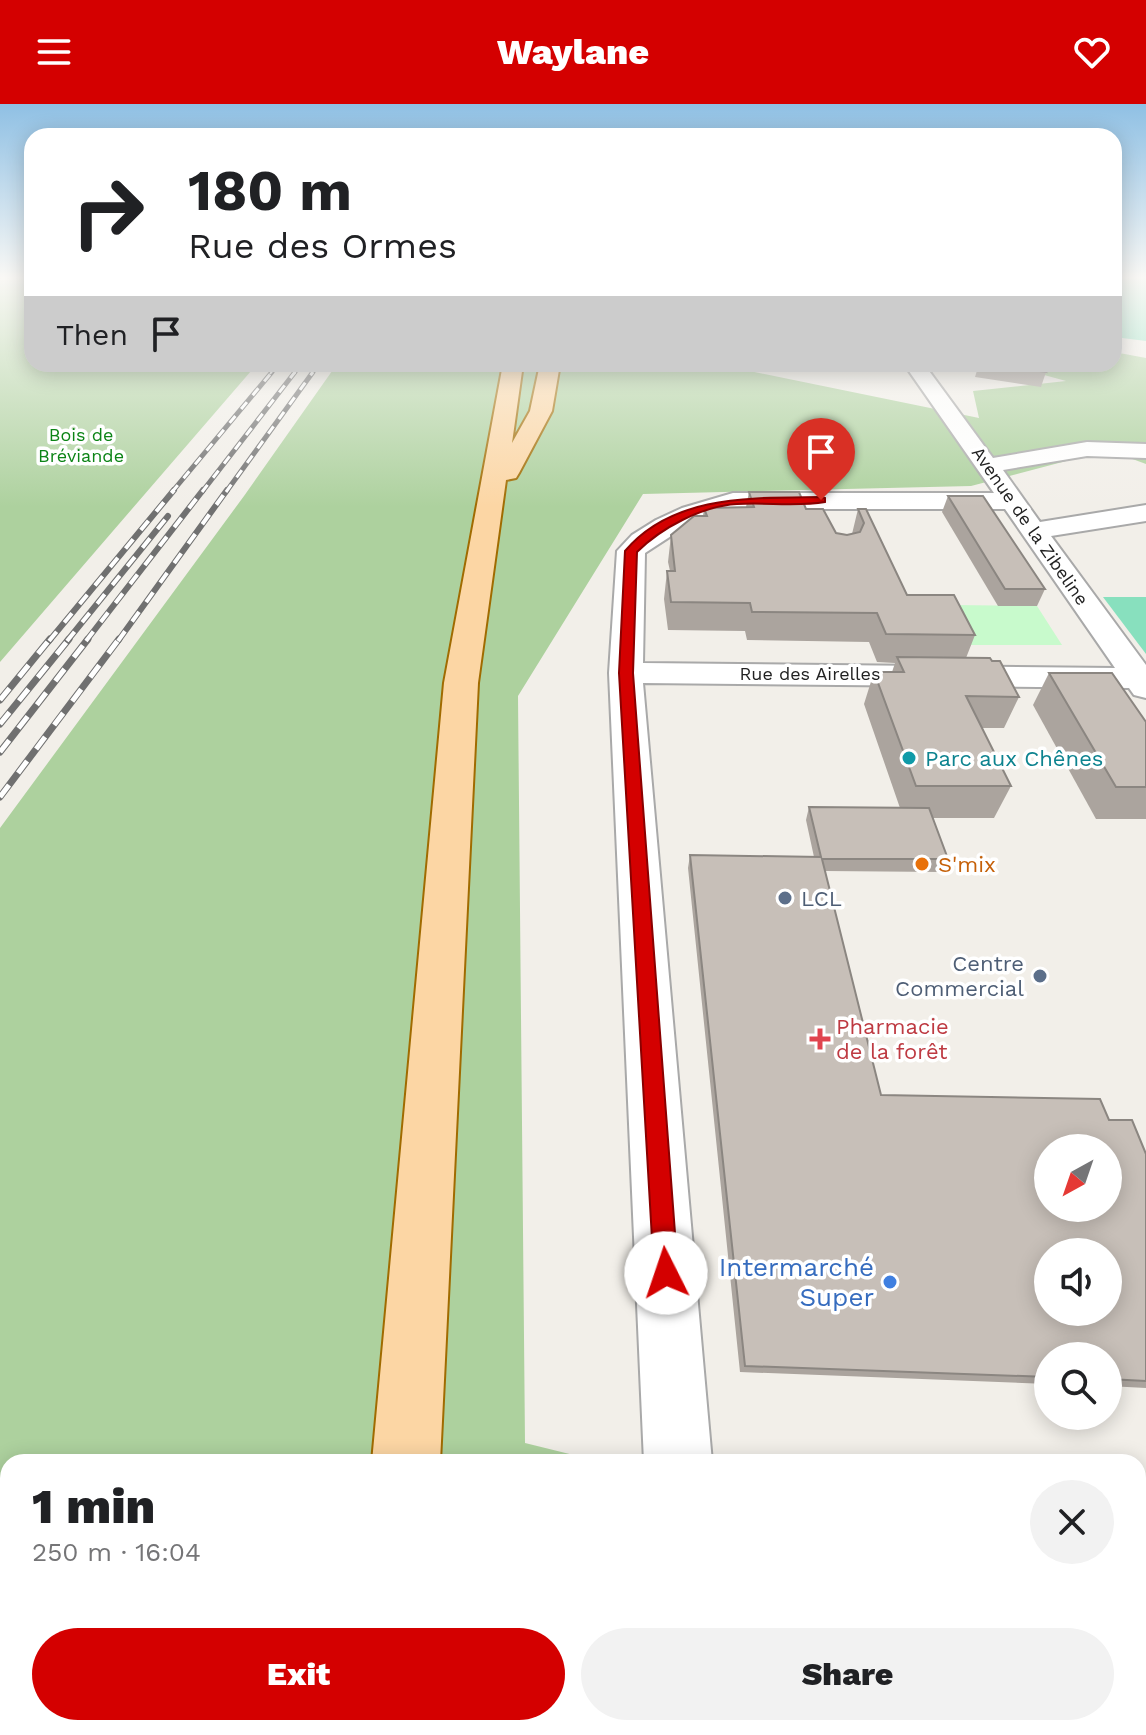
<!DOCTYPE html>
<meta charset="utf-8">
<style>
body{margin:0;font-family:"Work Sans",sans-serif;background:#f2f2f2;color:#202124;height:100vh;display:flex;flex-direction:column;font-size:30px;white-space:nowrap}
*{box-sizing:border-box;margin:0}
p{font-size:26px;color:#757577}
.icon{flex:none;width:44px;height:44px;fill:none;stroke:currentColor;stroke-width:2;stroke-linecap:round;stroke-linejoin:round}
.map{position:relative;flex:1;overflow:hidden}
.panel{position:absolute;left:0px;top:1350px;width:1146px;height:282px;display:flex;flex-direction:column;background:#fff;border-radius:24px 24px 0 0;box-shadow:0 4px 20px #0003}
.panel>*{flex:none}
.banner{position:absolute;left:24px;top:24px;width:1098px;height:244px;border-radius:24px;box-shadow:0 4px 20px #0003;background:#fff;color:#202124;overflow:hidden}
.needle{width:52px;rotate:220deg}
.fabs{position:absolute;left:1034px;top:1030px;display:grid;gap:16px}
.fabs a{display:grid;place-items:center;width:88px;height:88px;border-radius:50%;background:#fff;box-shadow:0 4px 20px #0003;font-size:40px}
.pin{position:absolute;display:grid;place-items:center;width:68px;height:68px;color:#fff;margin:-82px -34px;border-radius:50% 50% 50% 0;rotate:-45deg;box-shadow:0 0 8px #0007}
.pin .icon{rotate:45deg}
.me{position:absolute;width:88px;margin:-44px;rotate:356deg;stroke-linejoin:round;filter:drop-shadow(0 0 6px #0008)}
.turn{display:flex;align-items:center;gap:28px;height:168px;padding:0 32px;font-size:36px}
.turn .icon{width:104px;height:104px;stroke-width:2.5}
.turn b{display:block;font-size:56px;line-height:68px}
.then{display:flex;align-items:center;height:76px;padding:0 32px;background:#0003;gap:16px;font-size:30px}
.round{display:grid;place-items:center;flex:none;width:84px;height:84px;border-radius:42px;background:#f2f2f2}
.summary{display:flex;align-items:center;justify-content:space-between;height:136px;padding:0 32px}
h1{font-size:48px;font-weight:800;line-height:60px}
.action{display:flex;gap:16px;margin-top:auto;padding:16px 32px}
.action a{flex:1;height:92px;border-radius:48px;background:#d40000;color:#fff;font-size:32px;font-weight:800;line-height:92px;text-align:center}
.action a+a{background:#f2f2f2;color:#202124}
header{display:flex;justify-content:space-between;align-items:center;height:104px;padding:0 32px;background:#d40000;color:#fff;font-size:36px;font-weight:800}
.map>svg:first-child{display:block}
.forest{fill:#add19e}
.park{fill:#c8facc}
.pitch{fill:#88e0be}
.lines{fill:none;stroke-linecap:round;stroke-linejoin:round}
.street-casing{stroke:#a9a9a9;stroke-width:4}
.primary-casing{stroke:#a06b00;stroke-width:4}
.street{fill:#fff;fill-rule:evenodd}
.primary{fill:#fcd6a4;fill-rule:evenodd}
.rail-far3-casing{stroke:#707070;stroke-width:3}
.rail-far2-casing{stroke:#707070;stroke-width:5}
.rail-far1-casing{stroke:#707070;stroke-width:6}
.rail-casing{stroke:#707070;stroke-width:7}
.rail-far3{stroke:#fff;stroke-width:2;stroke-dasharray:7;stroke-linecap:butt}
.rail-far2{stroke:#fff;stroke-width:3;stroke-dasharray:9;stroke-linecap:butt}
.rail-far1{stroke:#fff;stroke-width:4;stroke-dasharray:12;stroke-linecap:butt}
.rail{stroke:#fff;stroke-width:5;stroke-dasharray:15;stroke-linecap:butt}
.wall{fill:#aba49e}
.building{fill:#c7bfb8;stroke:#8b8681;stroke-width:2;fill-rule:evenodd}
.route{fill:#d40000;stroke:#8a0000;stroke-width:2}
.culture-dot{fill:#0f9aa8;stroke:#fff;stroke-width:3}
.food-dot{fill:#e8710a;stroke:#fff;stroke-width:3}
.service-dot{fill:#5c6f8a;stroke:#fff;stroke-width:3}
.health-dot{fill:#e0444e;stroke:#fff;stroke-width:3}
.shop-dot{fill:#3f7fe0;stroke:#fff;stroke-width:3}
.labels{text-anchor:middle;stroke-width:7;stroke-linejoin:round;paint-order:stroke}
.far-park-label{font-size:18px;fill:#0c8416;stroke:#fff}
.far-street-label{font-size:18px;fill:#222;stroke:#fff}
.culture-label{font-size:22px;fill:#0d838f;stroke:#fff;text-anchor:start}
.food-label{font-size:22px;fill:#c56008;stroke:#fff;text-anchor:start}
.service-label{font-size:22px;fill:#4e5e75;stroke:#fff;text-anchor:start}
.health-label{font-size:22px;fill:#be3a42;stroke:#fff;text-anchor:start}
.near-shop-label{font-size:26px;fill:#366cbe;stroke:#fff;text-anchor:end}
</style>
<header><svg class="icon" aria-label="menu" viewBox="0 0 24 24"><path d="M4 6h16M4 12h16M4 18h16"/></svg>Waylane<svg class="icon" aria-label="heart" viewBox="0 0 24 24"><path d="M12 20l-8-8c-3-5 5-10 8-4 3-6 11-1 8 4z"/></svg></header>
<div class="map">
<svg width="1146" height="1631" viewBox="0 0 1146 1631">
<rect width="100%" height="100%" fill="#f2efe9"/>
<g class="forest">
<path d="M 32,175 L 32,260 L 257,260 L 0,558 L 0,176 Z"/>
<path d="M 1114,248 L 1146,254 L 1146,360 L 1108,346 L 971,382 L 643,390 L 518,592 L 525,1339 L 602,1358 L 8,1358 L 8,1624 L 1138,1624 L 1138,1485 L 1146,1486 L 1146,1631 L 0,1631 L 0,724 L 244,392 L 337,260 L 735,260 L 740,265 L 979,314 L 973,287 L 1066,277 L 1004,260 L 1114,260 Z"/>
</g>
<path class="park" d="M 953,501 L 1037,502 L 1062,541 L 969,541 Z"/>
<g class="pitch">
<path d="M 1114,175 L 1146,175 L 1146,237 L 1114,233 Z"/>
<path d="M 1103,493 L 1146,493 L 1146,550 Z"/>
</g>
<g class="lines">
<defs>
<g id="street">
<path d="M 904,260 L 924,260 L 993,354 L 1087,338 L 1146,340 L 1146,354 L 1087,352 L 1003,366 L 1040,418 L 1146,401 L 1146,417 L 1051,432 L 1146,561 L 1146,594 L 1134,591 L 1129,584 L 643,579 L 712,1358 L 644,1358 L 609,569 L 617,447 L 632,431 L 656,416 L 682,404 L 733,389 L 994,389 ZM 734,405 L 1005,405 L 1115,564 L 643,559 L 645,449 L 688,421 Z"/>
<path d="M 665,1624 L 745,1624 L 748,1631 L 668,1631 Z"/>
</g>
<g id="primary">
<path d="M 503,260 L 523,260 L 512,339 L 530,307 L 540,260 L 560,260 L 552,307 L 519,369 L 516,374 L 506,376 L 478,579 L 440,1358 L 372,1358 L 444,579 Z"/>
<path d="M 330,1624 L 410,1624 L 408,1631 L 328,1631 Z"/>
</g>
</defs>
<use href="#street" class="street-casing"/>
<use href="#primary" class="primary-casing"/>
<use href="#street" class="street"/>
<use href="#primary" class="primary"/>
<defs>
<g id="rail-far3">
<path d="M 270,270 L 278,260"/>
<path d="M 294,270 L 301,260"/>
<path d="M 311,270 L 318,260"/>
</g>
<g id="rail-far2">
<path d="M 172,388 L 272,268"/>
<path d="M 202,388 L 295,268"/>
<path d="M 226,388 L 313,268"/>
</g>
<g id="rail-far1">
<path d="M 49,537 L 174,386"/>
<path d="M 67,537 L 168,412"/>
<path d="M 86,537 L 203,386"/>
<path d="M 118,537 L 227,386"/>
</g>
<g id="rail">
<path d="M 0,596 L 50,535"/>
<path d="M 0,620 L 69,535"/>
<path d="M 0,648 L 88,535"/>
<path d="M 0,693 L 119,535"/>
</g>
</defs>
<use href="#rail-far3" class="rail-far3-casing"/>
<use href="#rail-far2" class="rail-far2-casing"/>
<use href="#rail-far1" class="rail-far1-casing"/>
<use href="#rail" class="rail-casing"/>
<use href="#rail-far3" class="rail-far3"/>
<use href="#rail-far2" class="rail-far2"/>
<use href="#rail-far1" class="rail-far1"/>
<use href="#rail" class="rail"/>
</g>
<g class="wall">
<path d="M 979,260 L 1041,260 L 1046,268 L 1041,283 L 975,273 Z"/>
<path d="M 749,388 L 806,405 L 836,429 L 847,431 L 852,430 L 858,405 L 907,491 L 975,531 L 966,554 L 1019,593 L 1004,624 L 982,624 L 1011,682 L 994,714 L 932,714 L 948,755 L 942,768 L 825,767 L 881,991 L 1109,1016 L 1146,1050 L 1146,1284 L 1108,1282 L 1108,1252 L 1048,1252 L 1048,1280 L 740,1268 L 688,764 L 690,751 L 814,753 L 806,716 L 809,703 L 900,704 L 864,600 L 874,568 L 892,568 L 895,559 L 877,558 L 869,538 L 747,536 L 745,527 L 668,526 L 664,495 L 667,467 L 670,467 L 668,458 L 671,431 L 703,412 L 704,404 L 746,403 Z"/>
<path d="M 948,392 L 1045,485 L 1037,502 L 998,502 L 942,408 Z"/>
<path d="M 1049,569 L 1146,618 L 1146,715 L 1096,715 L 1033,601 Z"/>
</g>
<g class="building">
<path d="M 988,260 L 1041,260 L 1046,268 Z"/>
<path d="M 749,388 L 799,388 L 806,405 L 823,405 L 836,429 L 847,431 L 860,428 L 864,419 L 858,405 L 866,405 L 907,491 L 954,491 L 975,531 L 886,530 L 877,509 L 752,508 L 750,499 L 671,498 L 667,467 L 675,467 L 671,431 L 694,412 L 707,412 L 704,404 L 754,403 Z"/>
<path d="M 948,392 L 983,392 L 1045,485 L 1005,485 Z"/>
<path d="M 897,553 L 990,554 L 992,557 L 1000,557 L 1019,593 L 966,592 L 1011,682 L 916,682 L 874,568 L 904,568 Z"/>
<path d="M 1049,569 L 1112,569 L 1146,618 L 1146,683 L 1116,683 Z"/>
<path d="M 809,703 L 929,704 L 948,755 L 822,755 L 881,991 L 1100,995 L 1109,1016 L 1132,1016 L 1146,1050 L 1146,1277 L 1108,1275 L 1108,1252 L 1048,1252 L 1048,1273 L 745,1262 L 690,751 L 821,753 ZM 1048,1044 L 1108,1044 L 1108,1104 L 1048,1104 ZM 1048,1148 L 1108,1148 L 1108,1208 L 1048,1208 Z"/>
</g>
<linearGradient id="sky" x2="0" y2="1"><stop stop-color="#8fc0e4"/><stop offset="0.43" stop-color="#f9f8f5"/><stop offset="1" stop-color="#f9f8f5" stop-opacity="0"/></linearGradient>
<rect width="1146" height="403" fill="url(#sky)"/>
<path class="route" d="M 821,393 L 825,394 L 825,398 C 796,403 766,398 737,400 C 702,402 661,424 637,448 L 633,569 L 678,1169 L 674,1177 L 666,1181 L 657,1177 L 654,1169 L 619,569 L 625,447 C 673,390 753,394 821,393 Z"/>
<circle class="culture-dot" cx="909" cy="654" r="8"/>
<circle class="food-dot" cx="922" cy="760" r="8"/>
<g class="service-dot">
<circle cx="785" cy="794" r="8"/>
<circle cx="1040" cy="872" r="8"/>
</g>
<path class="health-dot" d="M816 923h8v8h8v8h-8v8h-8v-8h-8v-8h8z"/>
<circle class="shop-dot" cx="890" cy="1178" r="8"/>
<g class="labels">
<g class="far-park-label">
<text x="81" y="337">Bois de<tspan x="81" dy="21">Bréviande</tspan></text>
</g>
<g class="far-street-label">
<text transform="translate(1030 422) rotate(55)" y="6">Avenue de la Zibeline</text>
<text x="810" y="576">Rue des Airelles</text>
</g>
<g class="culture-label">
<text x="925" y="662">Parc aux Chênes</text>
</g>
<g class="food-label">
<text x="938" y="768">S'mix</text>
</g>
<g class="service-label">
<text x="801" y="802">LCL</text>
<text x="1024" y="867" text-anchor="end">Centre<tspan x="1024" dy="25">Commercial</tspan></text>
</g>
<g class="health-label">
<text x="836" y="930">Pharmacie<tspan x="836" dy="25">de la forêt</tspan></text>
</g>
<g class="near-shop-label">
<text x="874" y="1172">Intermarché<tspan x="874" dy="30">Super</tspan></text>
</g>
</g>
</svg>
<div class="fabs">
<a><svg class="needle" viewBox="-14 -14 28 28"><path d="M0-13l5 13h-10z" fill="#e53935"/><path d="M0 13l5-13h-10z" fill="#757577"/></svg></a>
<a><svg class="icon" aria-label="sound" viewBox="0 0 24 24"><path d="M4 9h4l5-4v14l-5-4H4zM17 9q2 3 0 6"/></svg></a>
<a><svg class="icon" aria-label="search" viewBox="0 0 24 24"><circle cx="10" cy="10" r="6"/><path d="M15 15l6 6"/></svg></a>
</div>
<div class="pin" style="left:821px;top:396px;background:#d93025"><svg class="icon" aria-label="arrive" viewBox="0 0 24 24"><path d="M6 21V4h12l-3 4 3 4H6"/></svg></div>
<svg class="me" style="left:666px;top:1169px" viewBox="-20 -20 40 40"><circle r="19" fill="#fff"/><path d="M0-13L10 11 0 6-10 11z" fill="#d40000"/></svg>
<div class="banner">
<div class="turn"><svg class="icon" aria-label="right" viewBox="0 0 24 24"><path d="M7 20v-9h11M14 6l5 5-5 5"/></svg><div><b>180 m</b>Rue des Ormes</div></div>
<div class="then">Then<svg class="icon" aria-label="arrive" viewBox="0 0 24 24"><path d="M6 21V4h12l-3 4 3 4H6"/></svg></div>
</div>
<section class="panel">
<div class="summary"><div><h1>1 min</h1><p>250 m · 16:04</p></div><a class="round"><svg class="icon" aria-label="close" viewBox="0 0 24 24"><path d="M6 6l12 12M18 6L6 18"/></svg></a></div>
<div class="action"><a>Exit</a><a>Share</a></div>
</section>
</div>
